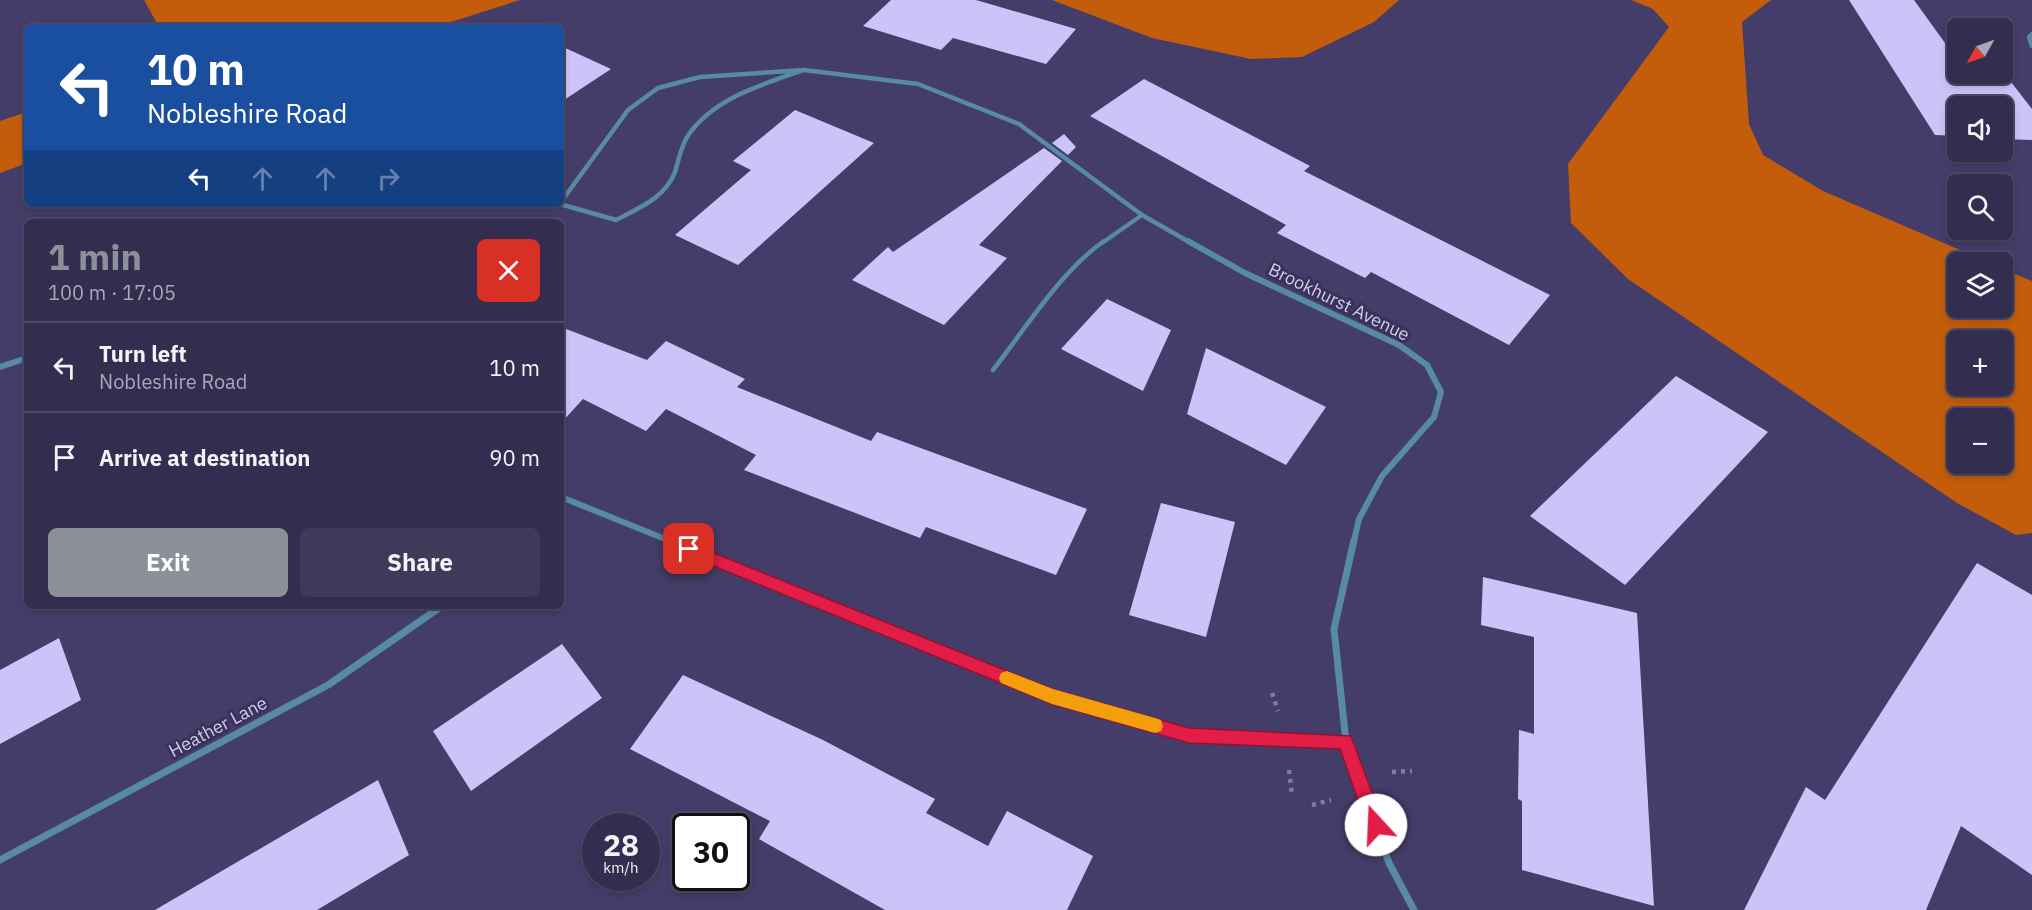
<!DOCTYPE html>
<meta charset="utf-8">
<style>
body{margin:0;font-family:"IBM Plex Sans",sans-serif;background:#3e3a59;color:#f1f3f6;height:100vh;display:flex;flex-direction:column;font-size:22px;white-space:nowrap}
*{box-sizing:border-box;margin:0}
p{font-size:20px;color:#a9a8b7}
.icon{flex:none;width:33px;height:33px;fill:none;stroke:currentColor;stroke-width:2;stroke-linecap:round;stroke-linejoin:round}
.map{position:relative;flex:1;overflow:hidden}
.details{position:absolute;left:24px;top:219px;width:540px;height:390px;display:flex;flex-direction:column;background:#332e4f;border-radius:9px;box-shadow:0 3px 9px #0003,0 0 0 2px #4e4a66}
.details>*{flex:none}
.banner{position:absolute;left:24px;top:24px;width:540px;height:183px;border-radius:9px;box-shadow:0 3px 9px #0003,0 0 0 2px #4e4a66;background:#1a4fa0;color:#fff;overflow:hidden}
.needle{width:39px;rotate:230deg}
.tools{position:absolute;left:1947px;top:18px;display:grid;gap:12px}
.tools a{display:grid;place-items:center;width:66px;height:66px;border-radius:9px;background:#332e4f;box-shadow:0 3px 9px #0003,0 0 0 2px #4e4a66;font-size:30px}
.speed{position:absolute;left:582px;top:813px;display:flex;gap:12px;font-size:30px;font-weight:700;text-align:center}
.speed>*{display:grid;place-content:center;width:78px;height:78px;border-radius:50%;background:#332e4f;box-shadow:0 3px 9px #0003,0 0 0 2px #4e4a66;line-height:1}
.speed small{font-size:15px;font-weight:400}
.speed .limit{border:3px solid #111;border-radius:9px;background:#fff;color:#111}
.pin{position:absolute;display:grid;place-items:center;width:51px;height:51px;color:#fff;margin:-26px;border-radius:12px;box-shadow:0 3px 9px #0006}
.me{position:absolute;width:66px;margin:-33px;rotate:340deg;stroke-linejoin:round;filter:drop-shadow(0 0 4px #0008)}
.turn{display:flex;align-items:center;gap:21px;height:126px;padding:0 24px;font-size:27px}
.turn .icon{width:78px;height:78px;stroke-width:2.5}
.turn b{display:block;font-size:42px;line-height:51px}
.lanes{display:flex;align-items:center;height:57px;padding:0 24px;background:#0003;justify-content:center;gap:30px;direction:ltr}
.lanes .off{opacity:.35}
.round{display:grid;place-items:center;flex:none;width:63px;height:63px;border-radius:9px;background:#3e3a59}
.summary{display:flex;align-items:center;justify-content:space-between;height:102px;padding:0 24px}
h1{font-size:36px;font-weight:800;line-height:45px;color:#8c9099}
.cta{display:flex;gap:12px;margin-top:auto;padding:12px 24px}
.cta a{flex:1;height:69px;border-radius:9px;background:#8c9099;color:#fff;font-size:24px;font-weight:800;line-height:69px;text-align:center}
.cta a+a{background:#3e3a59;color:#f1f3f6}
ul{padding:0;list-style:none}
li{display:flex;align-items:center;gap:18px;height:90px;padding:0 24px;border-top:2px solid #4e4a66}
li div{flex:1}
li b{display:block;font-size:22px}
li em{font-style:normal}
.map>svg:first-child{display:block}
.forest{fill:#c35d0b;fill-rule:evenodd}
.building{fill:#cbc4f9}
.lines{fill:none;stroke-linecap:round;stroke-linejoin:round}
.path{stroke:#7f7a9f;stroke-width:4.5;stroke-dasharray:4 5;stroke-linecap:butt}
.service-far1{stroke:#578ba5;stroke-width:4}
.service{stroke:#578ba5;stroke-width:4.5}
.minor-far2{stroke:#578ba5;stroke-width:4.5}
.minor-far1{stroke:#578ba5;stroke-width:6}
.minor{stroke:#578ba5;stroke-width:7}
.route{fill:#e11d48;stroke:#92132f;stroke-width:1.5}
.slow{fill:#f59e0b}
.labels{text-anchor:middle;stroke-width:6;stroke-linejoin:round;paint-order:stroke}
.street-label{font-size:18px;fill:#d1cee8;stroke:#3a325d}
</style>
<div class="map">
<svg width="2032" height="910" viewBox="0 0 2032 910">
<rect width="100%" height="100%" fill="#443d69"/>
<g class="forest">
<path d="M 144,0 L 520,0 L 435,27 L 159,27 Z"/>
<path d="M 1052,0 L 1399,0 L 1374,22 L 1302,57 L 1251,59 L 1152,38 Z"/>
<path d="M 1631,0 L 1771,0 L 1742,22 L 1749,124 L 1763,155 L 1823,191 L 1988,262 L 1958,262 L 1958,308 L 2002,308 L 2003,269 L 2032,281 L 2032,533 L 2016,535 L 1957,503 L 1628,279 L 1571,223 L 1568,164 L 1669,27 L 1653,9 ZM 1958,340 L 2002,340 L 2002,386 L 1958,386 ZM 1958,418 L 2002,418 L 2002,464 L 1958,464 Z"/>
<path d="M 27,112 L 27,163 L 0,173 L 0,121 Z"/>
</g>
<g class="building">
<path d="M 891,0 L 976,0 L 1076,29 L 1046,64 L 953,38 L 941,50 L 863,26 Z"/>
<path d="M 1849,0 L 1914,0 L 1958,61 L 1958,74 L 1966,74 L 1970,79 L 2011,82 L 2032,109 L 2032,140 L 2002,139 L 2002,106 L 1958,106 L 1958,136 L 1935,135 Z"/>
<path d="M 561,46 L 611,69 L 561,102 Z"/>
<path d="M 1144,79 L 1310,166 L 1304,171 L 1550,295 L 1509,345 L 1371,272 L 1365,278 L 1277,233 L 1286,225 L 1090,116 Z"/>
<path d="M 795,110 L 874,143 L 738,265 L 675,235 L 751,170 L 733,161 Z"/>
<path d="M 1064,134 L 1076,147 L 1068,155 L 1052,143 Z"/>
<path d="M 1044,148 L 1062,161 L 979,245 L 1007,258 L 944,325 L 852,280 L 888,247 L 893,252 Z"/>
<path d="M 1107,299 L 1171,330 L 1143,391 L 1061,349 Z"/>
<path d="M 561,327 L 647,360 L 666,341 L 745,379 L 737,387 L 871,441 L 877,432 L 1087,509 L 1056,575 L 926,527 L 920,538 L 744,470 L 756,455 L 666,409 L 646,431 L 583,399 L 561,423 Z"/>
<path d="M 1206,348 L 1326,407 L 1286,465 L 1187,414 Z"/>
<path d="M 1676,376 L 1768,432 L 1625,585 L 1530,516 Z"/>
<path d="M 1161,503 L 1235,522 L 1206,637 L 1129,615 Z"/>
<path d="M 1977,563 L 2032,595 L 2032,875 L 1961,826 L 1926,910 L 1744,910 L 1806,787 L 1825,800 Z"/>
<path d="M 1483,577 L 1637,613 L 1654,906 L 1522,870 L 1522,801 L 1518,799 L 1519,730 L 1534,734 L 1534,637 L 1481,625 Z"/>
<path d="M 59,638 L 81,700 L 0,744 L 0,670 Z"/>
<path d="M 562,644 L 602,698 L 471,791 L 433,731 Z"/>
<path d="M 683,675 L 823,740 L 935,799 L 926,813 L 988,846 L 1007,811 L 1093,856 L 1067,910 L 885,910 L 759,839 L 770,821 L 630,749 Z"/>
<path d="M 378,780 L 409,855 L 317,910 L 155,910 Z"/>
</g>
<g class="lines">
<g class="path">
<path d="M 1272,693 L 1278,711"/>
<path d="M 1289,770 L 1292,795"/>
<path d="M 1392,772 L 1412,771"/>
<path d="M 1312,805 L 1331,800"/>
</g>
<path class="service-far1" d="M 1102,243 L 1142,215"/>
<path class="service" d="M 993,370 C 1026,328 1061,271 1104,241"/>
<g class="minor-far2">
<path d="M 2032,34 L 2029,37 L 2032,46"/>
<path d="M 804,70 L 918,84 L 1019,124 L 1142,215 L 1191,243"/>
<path d="M 560,204 L 616,220 C 639,208 665,198 675,172 C 679,159 681,145 689,134 C 716,97 764,84 804,70 L 700,77 L 658,88 L 628,110 L 561,202"/>
</g>
<g class="minor-far1">
<path d="M 1188,241 L 1245,273 L 1399,345 L 1427,365 L 1441,392 L 1434,417 L 1382,476 L 1359,519 L 1354,541"/>
<path d="M 0,367 L 27,358"/>
<path d="M 561,497 L 670,541"/>
</g>
<g class="minor">
<path d="M 666,540 L 1052,697 L 1189,736 L 1346,742"/>
<path d="M 1354,540 L 1334,629 L 1346,742 L 1389,863 L 1414,910"/>
<path d="M 0,860 L 328,685 L 442,606"/>
</g>
</g>
<path class="route" d="M 689,543 L 1052,689 L 1189,728 L 1351,736 L 1384,825 L 1382,831 L 1376,833 L 1369,831 L 1340,749 L 1189,743 L 1052,704 L 684,554 L 682,549 Z"/>
<path class="slow" d="M 1007,671 L 1053,689 L 1155,718 L 1161,720 L 1163,726 L 1161,731 L 1155,733 L 1052,704 L 1001,683 L 999,678 L 1001,673 Z"/>
<g class="labels">
<g class="street-label">
<text transform="translate(1339 302) rotate(26)" y="6">Brookhurst Avenue</text>
<text transform="translate(218 727) rotate(-28)" y="6">Heather Lane</text>
</g>
</g>
</svg>
<div class="tools">
<a><svg class="needle" viewBox="-14 -14 28 28"><path d="M0-13l5 13h-10z" fill="#e53935"/><path d="M0 13l5-13h-10z" fill="#a9a8b7"/></svg></a>
<a><svg class="icon" aria-label="sound" viewBox="0 0 24 24"><path d="M4 9h4l5-4v14l-5-4H4zM17 9q2 3 0 6"/></svg></a>
<a><svg class="icon" aria-label="search" viewBox="0 0 24 24"><circle cx="10" cy="10" r="6"/><path d="M15 15l6 6"/></svg></a>
<a><svg class="icon" aria-label="layers" viewBox="0 0 24 24"><path d="M12 4l9 5-9 5-9-5zM3 14l9 5 9-5"/></svg></a>
<a>+</a>
<a>−</a>
</div>
<div class="speed"><div>28<small>km/h</small></div><div class="limit">30</div></div>
<div class="pin" style="left:689px;top:549px;background:#d93025"><svg class="icon" aria-label="arrive" viewBox="0 0 24 24"><path d="M6 21V4h12l-3 4 3 4H6"/></svg></div>
<svg class="me" style="left:1376px;top:825px" viewBox="-20 -20 40 40"><circle r="19" fill="#fff"/><path d="M0-13L10 11 0 6-10 11z" fill="#e11d48"/></svg>
<div class="banner">
<div class="turn"><svg class="icon" aria-label="left" viewBox="0 0 24 24"><path d="M17 20v-9H6M10 6l-5 5 5 5"/></svg><div><b>10 m</b>Nobleshire Road</div></div>
<div class="lanes"><svg class="icon" aria-label="left" viewBox="0 0 24 24"><path d="M17 20v-9H6M10 6l-5 5 5 5"/></svg><svg class="icon off" aria-label="ahead" viewBox="0 0 24 24"><path d="M12 20V5M6 11l6-6 6 6"/></svg><svg class="icon off" aria-label="ahead" viewBox="0 0 24 24"><path d="M12 20V5M6 11l6-6 6 6"/></svg><svg class="icon off" aria-label="right" viewBox="0 0 24 24"><path d="M7 20v-9h11M14 6l5 5-5 5"/></svg></div>
</div>
<section class="details">
<div class="summary"><div><h1>1 min</h1><p>100 m · 17:05</p></div><a class="round" style="background:#d93025;color:#fff"><svg class="icon" aria-label="close" viewBox="0 0 24 24"><path d="M6 6l12 12M18 6L6 18"/></svg></a></div>
<ul>
<li><svg class="icon" aria-label="left" viewBox="0 0 24 24"><path d="M17 20v-9H6M10 6l-5 5 5 5"/></svg><div><b>Turn left</b><p>Nobleshire Road</p></div><em>10 m</em></li>
<li><svg class="icon" aria-label="arrive" viewBox="0 0 24 24"><path d="M6 21V4h12l-3 4 3 4H6"/></svg><div><b>Arrive at destination</b></div><em>90 m</em></li>
</ul>
<div class="cta"><a>Exit</a><a>Share</a></div>
</section>
</div>
